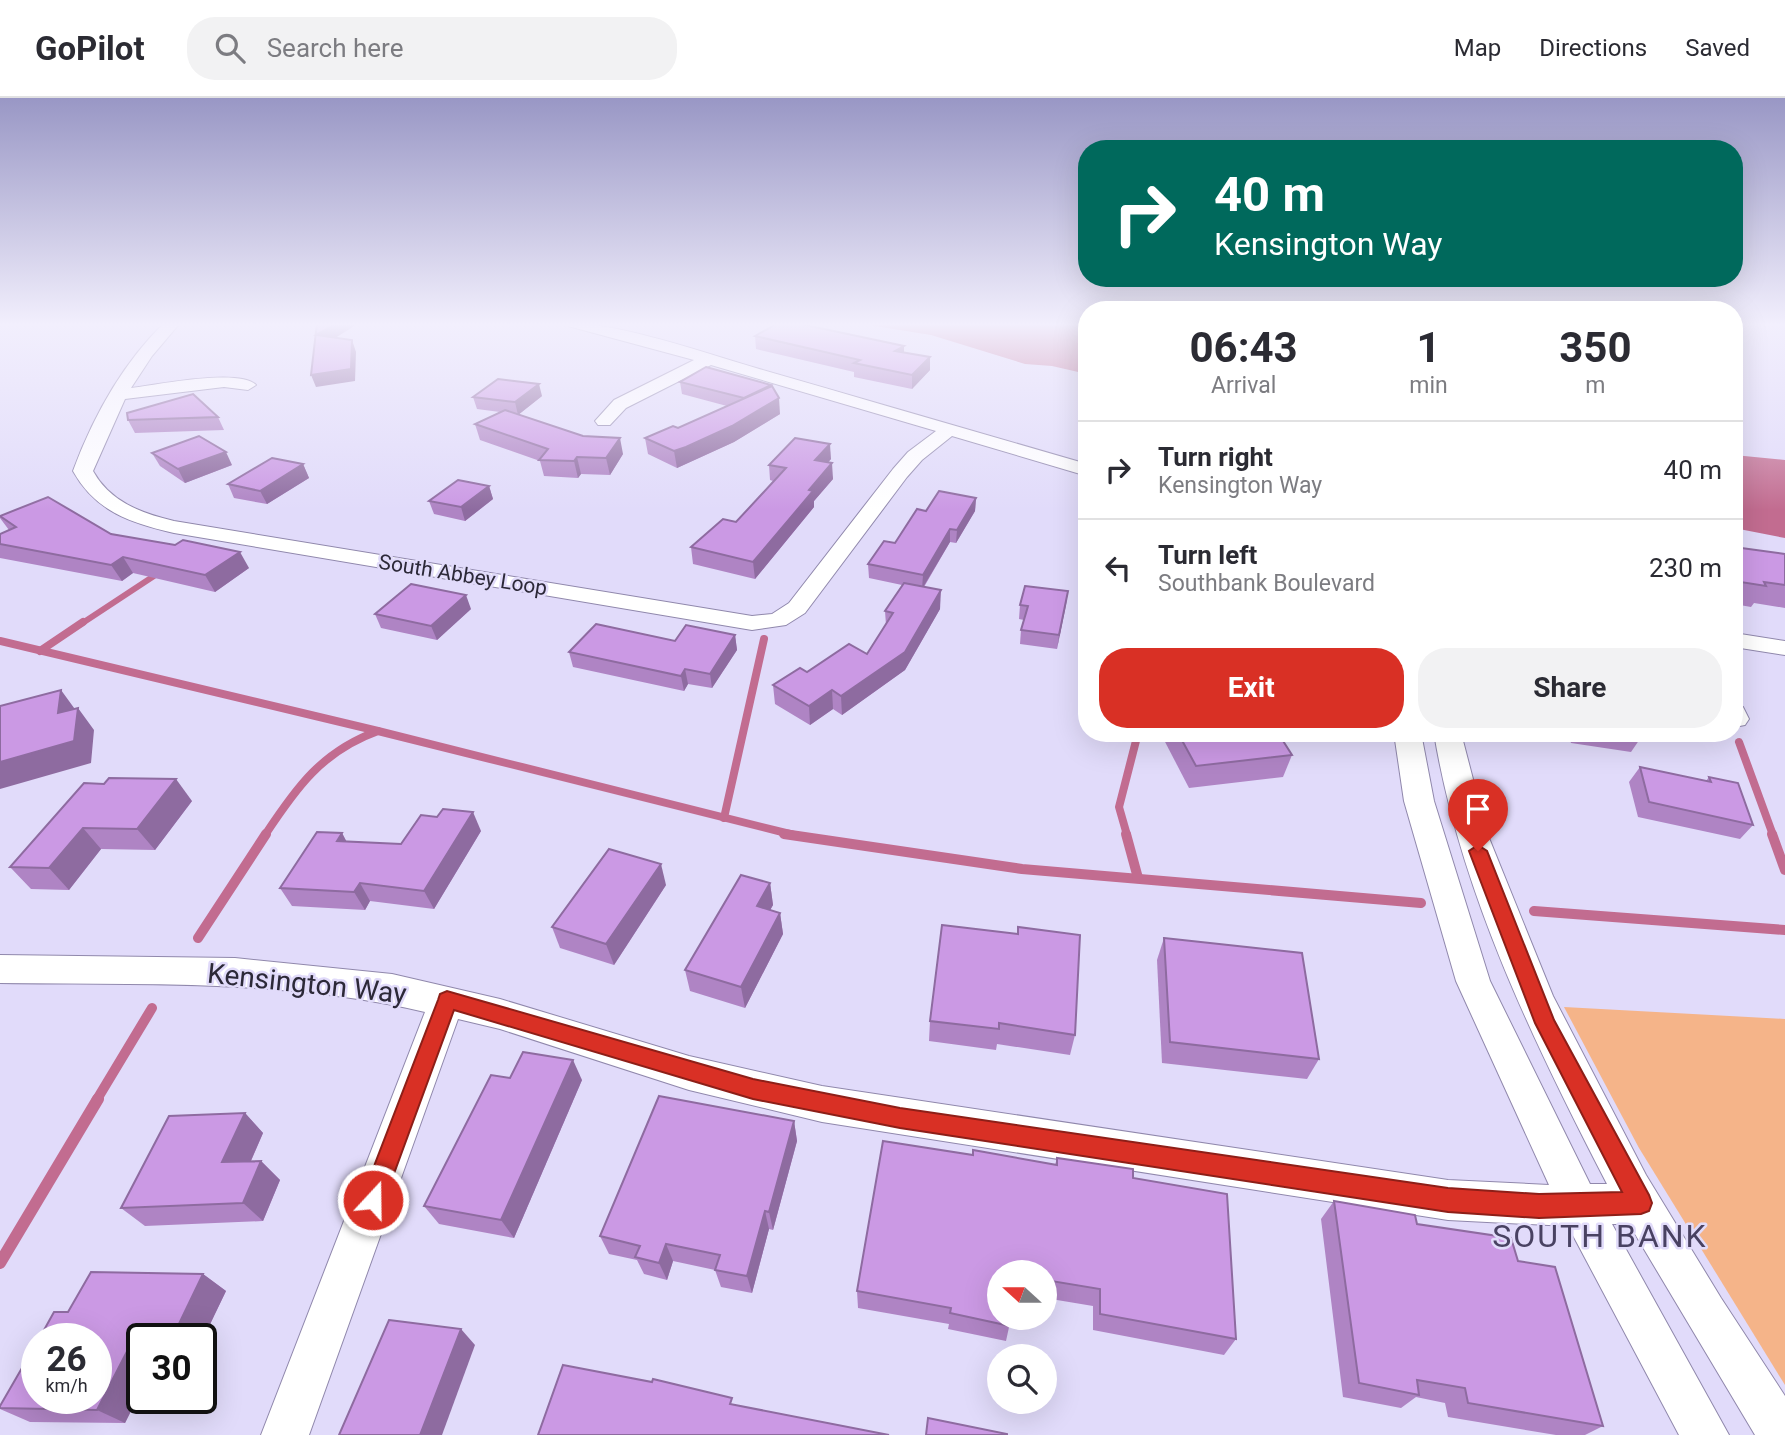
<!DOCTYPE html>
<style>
body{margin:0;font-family:Roboto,sans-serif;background:#f2f2f3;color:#2b2b33;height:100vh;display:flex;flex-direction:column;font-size:26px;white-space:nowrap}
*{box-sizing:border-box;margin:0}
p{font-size:23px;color:#7c7c81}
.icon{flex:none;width:38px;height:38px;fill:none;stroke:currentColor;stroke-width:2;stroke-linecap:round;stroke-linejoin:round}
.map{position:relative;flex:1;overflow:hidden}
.drawer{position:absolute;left:1078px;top:203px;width:665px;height:441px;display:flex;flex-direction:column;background:#fff;border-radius:28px;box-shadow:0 7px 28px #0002}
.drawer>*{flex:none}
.hud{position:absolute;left:1078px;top:42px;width:665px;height:147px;border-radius:28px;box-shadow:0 7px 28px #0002;background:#00695c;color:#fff;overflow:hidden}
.needle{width:46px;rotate:291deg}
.fabs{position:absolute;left:987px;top:1162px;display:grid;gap:14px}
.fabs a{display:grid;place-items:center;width:70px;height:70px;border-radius:50%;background:#fff;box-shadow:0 7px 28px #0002;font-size:35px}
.speed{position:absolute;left:21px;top:1225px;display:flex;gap:14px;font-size:35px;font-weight:700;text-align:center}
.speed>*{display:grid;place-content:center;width:91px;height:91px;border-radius:50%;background:#fff;box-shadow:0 7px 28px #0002;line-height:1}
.speed small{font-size:18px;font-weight:400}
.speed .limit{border:4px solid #111;border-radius:10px;background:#fff;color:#111}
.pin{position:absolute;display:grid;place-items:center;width:60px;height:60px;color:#fff;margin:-72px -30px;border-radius:50% 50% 50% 0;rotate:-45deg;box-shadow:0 0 7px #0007}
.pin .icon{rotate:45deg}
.me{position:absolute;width:77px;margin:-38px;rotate:21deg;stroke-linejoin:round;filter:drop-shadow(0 0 5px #0008)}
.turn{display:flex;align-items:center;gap:24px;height:147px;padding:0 21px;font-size:32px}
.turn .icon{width:91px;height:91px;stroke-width:2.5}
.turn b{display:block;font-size:49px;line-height:60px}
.eta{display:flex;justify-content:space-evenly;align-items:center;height:119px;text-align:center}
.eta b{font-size:42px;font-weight:700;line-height:49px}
.button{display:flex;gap:14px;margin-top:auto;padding:14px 21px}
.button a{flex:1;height:80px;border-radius:28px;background:#d93025;color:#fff;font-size:28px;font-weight:700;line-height:80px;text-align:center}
.button a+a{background:#f2f2f3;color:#2b2b33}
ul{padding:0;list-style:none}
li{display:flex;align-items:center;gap:21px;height:98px;padding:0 21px;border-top:2px solid #e1e1e2}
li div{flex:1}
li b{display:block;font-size:26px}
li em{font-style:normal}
header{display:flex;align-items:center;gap:42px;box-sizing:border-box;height:98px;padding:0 35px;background:#fff;border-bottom:2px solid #e1e1e2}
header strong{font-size:33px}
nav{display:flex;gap:38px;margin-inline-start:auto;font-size:24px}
.search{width:490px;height:63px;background:#f2f2f3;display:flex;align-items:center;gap:18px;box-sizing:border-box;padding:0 24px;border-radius:28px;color:#7c7c81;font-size:26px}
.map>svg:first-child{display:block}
.green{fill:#f5b489}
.water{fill:#c26c90}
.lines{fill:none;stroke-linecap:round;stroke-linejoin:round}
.stream-far3{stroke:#c26c90;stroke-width:6}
.stream-far2{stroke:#c26c90;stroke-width:8}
.stream-far1{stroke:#c26c90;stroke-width:10}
.stream{stroke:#c26c90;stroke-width:12}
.minor-casing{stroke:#9088ac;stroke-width:2}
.minor{fill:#fff;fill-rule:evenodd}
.wall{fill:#af84c4}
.shaded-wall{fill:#8e6ba0}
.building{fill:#cb99e4;stroke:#8e6ba0;stroke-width:2}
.route{fill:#d93025;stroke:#8d1f18;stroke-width:2}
.labels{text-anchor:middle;stroke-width:5;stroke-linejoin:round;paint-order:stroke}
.far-street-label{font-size:21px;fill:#2c2938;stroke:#e1dbfa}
.near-street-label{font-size:28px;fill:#2c2938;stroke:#e1dbfa}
.near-neighbourhood-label{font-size:32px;letter-spacing:2px;fill:#494262;stroke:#e1dbfa}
</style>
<header>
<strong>GoPilot</strong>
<div class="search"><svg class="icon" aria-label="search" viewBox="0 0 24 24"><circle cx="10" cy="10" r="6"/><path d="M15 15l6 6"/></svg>Search here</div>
<nav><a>Map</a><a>Directions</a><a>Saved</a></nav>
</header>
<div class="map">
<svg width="1785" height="1337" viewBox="0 0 1785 1337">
<rect width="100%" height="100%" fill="#e1dbfa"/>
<path class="green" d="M 1564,909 L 1785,921 L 1785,1287 L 1639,1050 Z"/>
<g class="water">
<path d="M 856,225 L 1087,225 L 1087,276 L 1052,268 L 1025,266 L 931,237 Z"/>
<path d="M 1734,357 L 1785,362 L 1785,440 L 1734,430 Z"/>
</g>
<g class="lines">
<path class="stream-far3" d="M 81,526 L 160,474"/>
<g class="stream-far2">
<path d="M 0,543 L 378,633 L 794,737"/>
<path d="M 40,553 L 83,524"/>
<path d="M 1739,644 L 1773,737"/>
<path d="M 724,720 L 764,541"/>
<path d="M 265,737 C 296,690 322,653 378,633"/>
<path d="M 1127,737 L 1119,709 L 1138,635"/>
</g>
<g class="stream-far1">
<path d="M 784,736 L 1022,771 L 1421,805"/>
<path d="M 1126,736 L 1138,780"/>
<path d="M 1772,736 L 1785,772"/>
<path d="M 1534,813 L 1785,832"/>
<path d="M 198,840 L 266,736"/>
<path d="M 96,1003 L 152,910"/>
</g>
<path class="stream" d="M 0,1165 L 98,1001"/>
<defs>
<g id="minor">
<path d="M 164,225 L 180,225 L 152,258 L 131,290 C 156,287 240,270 256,287 L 248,292 L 224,289 L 125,301 L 93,373 C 110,404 141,415 174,423 L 752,518 L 772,516 L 789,505 L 893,371 L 908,354 L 936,333 L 711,267 L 626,310 L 610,327 L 598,327 L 595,323 L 614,302 L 694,262 L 568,228 L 566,225 C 620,225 702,254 756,270 C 867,302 976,334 1087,366 L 1087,378 L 952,338 L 922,362 L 907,379 L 805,515 L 786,527 L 752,532 L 174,435 C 131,425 96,414 73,373 C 93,319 123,265 164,225 Z"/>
<path d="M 1734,535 L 1785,543 L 1785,557 L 1734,549 Z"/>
<path d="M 1734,606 L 1743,609 L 1749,621 L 1745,627 L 1734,629 Z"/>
<path d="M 1394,635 L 1421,635 L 1434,703 L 1490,883 L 1590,1086 L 1607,1086 C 1534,945 1460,793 1434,635 L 1461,635 L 1487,735 L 1553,898 L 1646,1077 L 1721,1200 L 1785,1298 L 1785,1337 L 1755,1337 L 1629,1126 L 1612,1126 L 1729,1337 L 1679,1337 L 1568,1128 L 1448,1122 L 822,1024 L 689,992 L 500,931 L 458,921 L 309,1337 L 261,1337 L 425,914 C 287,881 141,887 0,885 L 0,857 L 235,860 L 392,876 L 500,901 L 689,958 L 822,988 L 1448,1082 L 1549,1087 L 1456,883 L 1404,703 Z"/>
</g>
</defs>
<use href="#minor" class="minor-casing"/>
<use href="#minor" class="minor"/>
</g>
<g class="wall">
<path d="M 755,238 L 904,248 L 904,255 L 930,259 L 930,272 L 912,291 L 854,279 L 854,274 L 756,251 Z"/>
<path d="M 706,269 L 780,316 L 734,344 L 677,370 L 648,356 L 645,340 L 678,330 L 727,308 L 682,296 L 680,284 Z"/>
<path d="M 542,298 L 518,317 L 623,356 L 610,377 L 581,376 L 578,380 L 544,378 L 540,363 L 480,342 L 475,326 L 500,314 L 477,311 L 473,299 Z"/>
<path d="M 218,319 L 224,332 L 135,335 L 128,322 Z"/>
<path d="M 152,355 L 232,367 L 185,385 L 160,368 Z"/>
<path d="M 831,361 L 828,364 L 833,381 L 814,403 L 814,409 L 755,481 L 693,466 L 691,449 L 736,424 L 773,383 L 770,382 L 769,367 Z"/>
<path d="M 303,366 L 309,380 L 267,406 L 234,400 L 228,386 Z"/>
<path d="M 489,388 L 493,401 L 465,423 L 434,416 L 429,403 Z"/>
<path d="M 976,400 L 975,413 L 956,445 L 950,444 L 924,489 L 940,511 L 905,572 L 842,617 L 833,611 L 810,627 L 775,606 L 773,587 L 807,574 L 867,556 L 886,527 L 885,513 L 902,487 L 869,480 L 868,466 L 895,445 L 926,413 Z"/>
<path d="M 0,418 L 175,447 L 249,470 L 215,494 L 133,475 L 122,483 L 0,460 L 0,436 L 9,432 L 0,420 Z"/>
<path d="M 1734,449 L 1785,456 L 1785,510 L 1754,505 L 1751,509 L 1734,506 Z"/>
<path d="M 1068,493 L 1057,551 L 1020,546 L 1021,532 L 1024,522 L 1019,521 L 1020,507 Z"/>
<path d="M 471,511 L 437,542 L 381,530 L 375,516 Z"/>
<path d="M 735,537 L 737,552 L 712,590 L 688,586 L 684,593 L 573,569 L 569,554 Z"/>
<path d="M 1164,635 L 1278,635 L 1292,657 L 1283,679 L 1189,690 L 1163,640 Z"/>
<path d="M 1567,635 L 1644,635 L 1631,654 L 1571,645 Z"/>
<path d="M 1640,669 L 1706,683 L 1709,679 L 1753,727 L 1740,741 L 1638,719 L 1629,684 Z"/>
<path d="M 84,685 L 192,703 L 155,752 L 101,751 L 69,792 L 31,791 L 10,769 Z"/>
<path d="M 481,733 L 434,811 L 370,803 L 365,812 L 292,808 L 280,790 L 342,735 L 346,743 L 401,746 Z"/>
<path d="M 770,785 L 773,807 L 770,812 L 780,815 L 783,836 L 745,910 L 690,893 L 685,872 Z"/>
<path d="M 666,787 L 614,867 L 560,850 L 552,829 Z"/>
<path d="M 942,827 L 1075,937 L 1070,957 L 997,946 L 996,952 L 929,943 L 930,923 Z"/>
<path d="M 1164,840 L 1319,961 L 1307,981 L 1162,965 L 1157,862 Z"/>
<path d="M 510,980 L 582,982 L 514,1140 L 439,1126 L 424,1108 Z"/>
<path d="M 245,1015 L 263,1035 L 251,1063 L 261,1063 L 280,1082 L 263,1123 L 145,1128 L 121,1110 Z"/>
<path d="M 794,1023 L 797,1043 L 773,1132 L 769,1131 L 752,1195 L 721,1189 L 715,1172 L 673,1163 L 667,1182 L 644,1176 L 637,1162 L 609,1156 L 600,1138 Z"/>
<path d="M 973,1057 L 1055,1067 L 1057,1060 L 1133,1080 L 1236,1241 L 1224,1257 L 1093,1232 L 1093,1208 L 1045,1200 L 1045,1174 L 999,1174 L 999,1220 L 1028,1220 L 1027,1223 L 1011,1220 L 1006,1243 L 948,1231 L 949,1226 L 858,1210 L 857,1193 Z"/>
<path d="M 1334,1103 L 1417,1126 L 1518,1163 L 1603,1328 L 1585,1337 L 1556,1337 L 1448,1319 L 1445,1305 L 1416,1299 L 1401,1310 L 1343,1299 L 1321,1121 Z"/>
<path d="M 203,1176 L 226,1193 L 201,1245 L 201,1241 L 142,1241 L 142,1291 L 125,1325 L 30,1324 L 0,1311 L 0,1308 L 68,1214 Z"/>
</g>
<g class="shaded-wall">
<path d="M 337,225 L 359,225 L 321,249 L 316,237 Z"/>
<path d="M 352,242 L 356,254 L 355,283 L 316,289 L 311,277 Z"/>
<path d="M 904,248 L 904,261 L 895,253 Z"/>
<path d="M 930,259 L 930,272 L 912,291 L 912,277 Z"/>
<path d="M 539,286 L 542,298 L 518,317 L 515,304 Z"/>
<path d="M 779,300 L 780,316 L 734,344 L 677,370 L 674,353 Z"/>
<path d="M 620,340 L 623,356 L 610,377 L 606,360 Z"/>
<path d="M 830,346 L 831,361 L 816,378 L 815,362 Z"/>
<path d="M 226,354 L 232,367 L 185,385 L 178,371 Z"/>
<path d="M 577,359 L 581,376 L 578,380 L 574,363 Z"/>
<path d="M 832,365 L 833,381 L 814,403 L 814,409 L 755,481 L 753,464 L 809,392 Z"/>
<path d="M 303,366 L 309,380 L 267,406 L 260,393 Z"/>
<path d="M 489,388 L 493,401 L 465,423 L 461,409 Z"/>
<path d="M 976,400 L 975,413 L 956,445 L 957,432 Z"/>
<path d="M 950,431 L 950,444 L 922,491 L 923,477 Z"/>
<path d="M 240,454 L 249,470 L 215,494 L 205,477 Z"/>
<path d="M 123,459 L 133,475 L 122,483 L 111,467 Z"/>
<path d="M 941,492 L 940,511 L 905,572 L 842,617 L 841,598 Z"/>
<path d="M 1068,493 L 1066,507 L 1057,551 L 1059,537 Z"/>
<path d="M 466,497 L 471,511 L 437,542 L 431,528 Z"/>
<path d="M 735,537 L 737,552 L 712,590 L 710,576 Z"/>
<path d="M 685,571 L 688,586 L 684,593 L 681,578 Z"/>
<path d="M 61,592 L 77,614 L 78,610 L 94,632 L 91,665 L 0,691 L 0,664 L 58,615 Z"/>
<path d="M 832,592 L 833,611 L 810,627 L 809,608 Z"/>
<path d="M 176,681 L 192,703 L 155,752 L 137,731 Z"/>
<path d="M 473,714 L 481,733 L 434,811 L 424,793 Z"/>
<path d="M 83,730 L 101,751 L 69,792 L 49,770 Z"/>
<path d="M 342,735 L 352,754 L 337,743 Z"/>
<path d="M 661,766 L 666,787 L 614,867 L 606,846 Z"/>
<path d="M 360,785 L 370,803 L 365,812 L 354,794 Z"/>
<path d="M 770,785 L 773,807 L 760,830 L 757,808 Z"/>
<path d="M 780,815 L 783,836 L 745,910 L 741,889 Z"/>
<path d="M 573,962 L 582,982 L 514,1140 L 501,1122 Z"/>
<path d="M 245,1015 L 263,1035 L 242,1083 L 222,1064 Z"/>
<path d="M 794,1023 L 797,1043 L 773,1132 L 769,1114 Z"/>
<path d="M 261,1063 L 280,1082 L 263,1123 L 243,1105 Z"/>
<path d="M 765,1113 L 769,1131 L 752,1195 L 747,1178 Z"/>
<path d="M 666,1146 L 673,1163 L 667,1182 L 659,1165 Z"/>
<path d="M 203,1176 L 226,1193 L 201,1245 L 201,1241 L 193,1241 L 177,1230 Z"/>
<path d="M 139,1230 L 157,1241 L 142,1241 L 142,1291 L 125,1325 L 97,1312 Z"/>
<path d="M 461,1231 L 475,1247 L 442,1337 L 420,1337 Z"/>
</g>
<g class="building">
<path d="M 317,225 L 337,225 L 316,237 L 352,242 L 351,271 L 311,277 Z"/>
<path d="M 778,225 L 796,225 L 904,248 L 895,253 L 930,259 L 912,277 L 854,265 L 860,262 L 755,238 Z"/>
<path d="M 706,269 L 771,287 L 744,300 L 680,284 Z"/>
<path d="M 498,281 L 539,286 L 515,304 L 473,299 Z"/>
<path d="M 772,288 L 779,300 L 732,328 L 686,349 L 674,353 L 645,340 L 673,328 L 678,330 Z"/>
<path d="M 193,296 L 218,319 L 128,322 L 127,315 Z"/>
<path d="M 505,312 L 583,338 L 620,340 L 606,360 L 577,359 L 574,363 L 539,362 L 548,351 L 475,326 Z"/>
<path d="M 199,338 L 226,354 L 178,371 L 152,355 Z"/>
<path d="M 795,340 L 830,346 L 815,362 L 832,365 L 809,392 L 813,393 L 753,464 L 691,449 L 723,421 L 736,424 L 786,370 L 769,367 Z"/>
<path d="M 272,360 L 303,366 L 260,393 L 228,386 Z"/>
<path d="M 458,382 L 489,388 L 461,409 L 429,403 Z"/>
<path d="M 939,393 L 976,400 L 957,432 L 950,431 L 923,477 L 868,466 L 884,443 L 895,445 L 917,411 L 926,413 Z"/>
<path d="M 48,399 L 111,436 L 175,447 L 183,442 L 240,454 L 205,477 L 123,459 L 111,467 L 0,446 L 0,436 L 16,429 L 0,418 Z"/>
<path d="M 1734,449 L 1785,456 L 1785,487 L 1764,484 L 1766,488 L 1734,483 Z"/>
<path d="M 904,485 L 941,492 L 905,554 L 841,598 L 832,592 L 809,608 L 773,587 L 800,570 L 807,574 L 849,546 L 867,556 L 893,515 L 885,513 Z"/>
<path d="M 411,486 L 466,497 L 431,528 L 375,516 Z"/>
<path d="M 1025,488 L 1068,493 L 1059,537 L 1021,532 L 1028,508 L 1020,507 Z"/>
<path d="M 596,526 L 675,543 L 686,527 L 735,537 L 710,576 L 685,571 L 681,578 L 569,554 Z"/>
<path d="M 61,592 L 58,615 L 78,610 L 74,643 L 0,664 L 0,608 Z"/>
<path d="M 1178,635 L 1278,635 L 1292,657 L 1196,668 Z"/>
<path d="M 1640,669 L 1711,684 L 1709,679 L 1738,685 L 1753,727 L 1649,704 Z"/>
<path d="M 109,680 L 176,681 L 137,731 L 83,730 L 49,770 L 10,769 L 84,685 L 104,686 Z"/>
<path d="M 443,711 L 473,714 L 424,793 L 360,785 L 354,794 L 280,790 L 317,734 L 342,735 L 337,743 L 401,746 L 421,717 L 437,719 Z"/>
<path d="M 609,751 L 661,766 L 606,846 L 552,829 Z"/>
<path d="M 741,777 L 770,785 L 757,808 L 780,815 L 741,889 L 685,872 Z"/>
<path d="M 942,827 L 1018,836 L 1018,829 L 1080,837 L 1075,937 L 999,925 L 999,931 L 930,923 Z"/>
<path d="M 1164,840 L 1302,855 L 1319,961 L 1170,944 Z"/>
<path d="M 523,954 L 573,962 L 501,1122 L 424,1108 L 491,977 L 510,980 Z"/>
<path d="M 659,998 L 794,1023 L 769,1114 L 765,1113 L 747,1178 L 715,1172 L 720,1157 L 666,1146 L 659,1165 L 635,1159 L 640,1148 L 600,1138 Z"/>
<path d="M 245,1015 L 222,1064 L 261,1063 L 243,1105 L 121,1110 L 169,1018 Z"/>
<path d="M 883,1043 L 973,1057 L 973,1052 L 1057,1067 L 1057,1060 L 1133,1071 L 1133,1080 L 1227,1096 L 1236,1241 L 1100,1216 L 1100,1191 L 1045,1182 L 1045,1174 L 999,1174 L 999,1220 L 1011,1220 L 1010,1228 L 950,1215 L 951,1210 L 857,1193 Z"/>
<path d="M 1334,1103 L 1415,1117 L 1417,1126 L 1511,1140 L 1518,1163 L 1555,1169 L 1603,1328 L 1468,1305 L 1465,1290 L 1417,1282 L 1419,1297 L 1359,1285 Z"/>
<path d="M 91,1174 L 203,1176 L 177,1230 L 139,1230 L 97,1312 L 0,1310 L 0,1308 L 37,1244 L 37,1300 L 96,1300 L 96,1241 L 39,1241 L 54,1214 L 68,1214 Z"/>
<path d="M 389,1222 L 461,1231 L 420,1337 L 339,1337 Z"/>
<path d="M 563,1267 L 652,1284 L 653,1281 L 732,1300 L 730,1306 L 889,1337 L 538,1337 Z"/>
<path d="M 928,1320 L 1007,1336 L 1007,1337 L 926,1337 Z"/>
</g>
<linearGradient id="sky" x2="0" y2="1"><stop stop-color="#9997c5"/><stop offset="0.55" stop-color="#f2effd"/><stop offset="1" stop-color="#f2effd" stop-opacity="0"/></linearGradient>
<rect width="1785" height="412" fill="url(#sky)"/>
<path class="route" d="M 1478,747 L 1487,753 L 1554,922 L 1649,1097 L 1652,1105 L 1649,1113 L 1641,1116 L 1539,1120 L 1448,1114 L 900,1030 L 753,1001 L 454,912 L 381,1111 L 373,1114 L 365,1111 L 361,1102 L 438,902 L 440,896 L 447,893 L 753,981 L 900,1010 L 1448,1090 L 1539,1096 L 1622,1094 L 1535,925 L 1469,753 Z"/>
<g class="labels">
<g class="far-street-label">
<text transform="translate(463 477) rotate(9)" y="7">South Abbey Loop</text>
</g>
<g class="near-street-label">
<text transform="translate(307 885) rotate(6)" y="10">Kensington Way</text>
</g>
<g class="near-neighbourhood-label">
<text x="1600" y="1149">SOUTH BANK</text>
</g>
</g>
</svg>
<div class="fabs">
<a><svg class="needle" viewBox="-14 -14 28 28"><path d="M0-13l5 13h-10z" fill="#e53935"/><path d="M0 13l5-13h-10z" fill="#7c7c81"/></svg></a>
<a><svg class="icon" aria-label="search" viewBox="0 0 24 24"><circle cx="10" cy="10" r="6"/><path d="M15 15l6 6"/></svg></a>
</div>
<div class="speed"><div>26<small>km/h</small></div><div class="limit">30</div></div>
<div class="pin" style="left:1478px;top:753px;background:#d93025"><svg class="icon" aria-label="arrive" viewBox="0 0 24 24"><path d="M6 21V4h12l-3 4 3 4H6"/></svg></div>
<svg class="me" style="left:373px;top:1102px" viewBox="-20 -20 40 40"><circle r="17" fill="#d93025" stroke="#fff" stroke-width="3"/><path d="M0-11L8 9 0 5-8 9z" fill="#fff"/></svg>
<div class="hud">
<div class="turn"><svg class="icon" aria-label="right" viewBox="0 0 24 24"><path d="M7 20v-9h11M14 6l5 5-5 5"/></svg><div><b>40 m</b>Kensington Way</div></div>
</div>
<section class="drawer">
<div class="eta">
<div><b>06:43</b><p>Arrival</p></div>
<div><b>1</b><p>min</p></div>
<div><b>350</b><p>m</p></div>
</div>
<ul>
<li><svg class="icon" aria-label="right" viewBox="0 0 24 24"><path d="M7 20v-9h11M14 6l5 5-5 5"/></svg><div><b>Turn right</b><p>Kensington Way</p></div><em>40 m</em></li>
<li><svg class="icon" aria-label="left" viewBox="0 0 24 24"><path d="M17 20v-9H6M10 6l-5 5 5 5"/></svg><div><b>Turn left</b><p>Southbank Boulevard</p></div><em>230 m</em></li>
</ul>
<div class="button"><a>Exit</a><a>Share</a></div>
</section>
</div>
